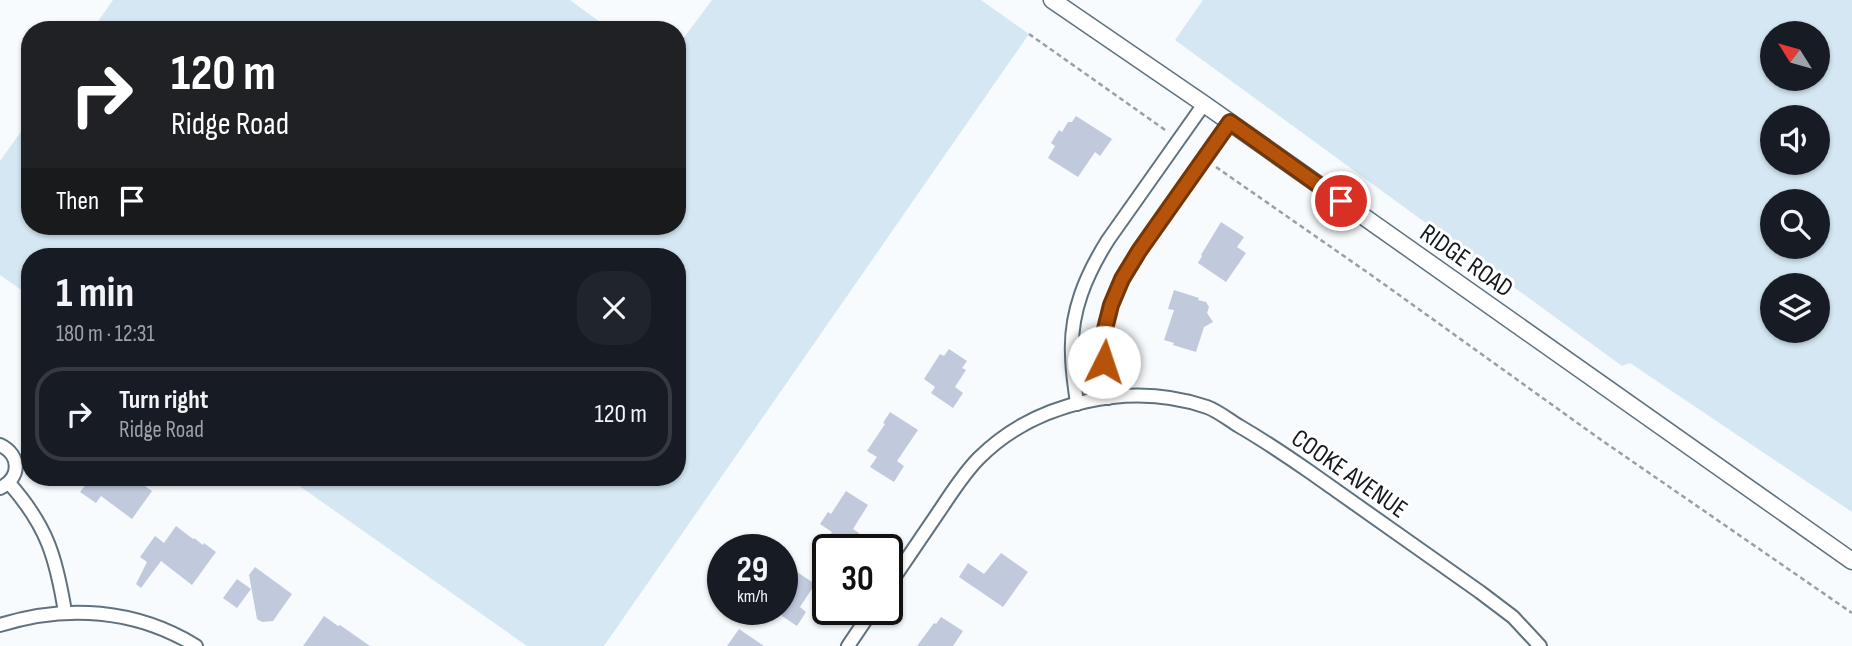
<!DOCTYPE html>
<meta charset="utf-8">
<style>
body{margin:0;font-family:"Sofia Sans Condensed",sans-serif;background:#20242c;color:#f1f3f6;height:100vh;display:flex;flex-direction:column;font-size:26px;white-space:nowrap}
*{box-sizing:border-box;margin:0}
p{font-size:23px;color:#9ea1a6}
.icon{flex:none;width:38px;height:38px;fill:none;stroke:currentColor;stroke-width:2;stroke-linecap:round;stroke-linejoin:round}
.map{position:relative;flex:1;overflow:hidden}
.side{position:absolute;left:21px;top:248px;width:665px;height:238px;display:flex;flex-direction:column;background:#171b24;border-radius:28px;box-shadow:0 2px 5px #0004}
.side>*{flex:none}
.guide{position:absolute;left:21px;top:21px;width:665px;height:214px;border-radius:28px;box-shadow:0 2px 5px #0004;background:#202124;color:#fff;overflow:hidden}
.needle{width:46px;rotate:307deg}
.fabs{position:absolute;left:1760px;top:21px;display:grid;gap:14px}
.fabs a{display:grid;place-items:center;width:70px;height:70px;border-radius:50%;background:#171b24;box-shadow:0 2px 5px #0004;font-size:35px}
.speed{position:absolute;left:707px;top:534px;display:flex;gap:14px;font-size:35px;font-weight:700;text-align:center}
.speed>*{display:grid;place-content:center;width:91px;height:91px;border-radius:50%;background:#171b24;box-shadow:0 2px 5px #0004;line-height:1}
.speed small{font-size:18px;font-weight:400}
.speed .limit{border:4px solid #111;border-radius:10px;background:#fff;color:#111}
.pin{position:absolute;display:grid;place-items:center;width:60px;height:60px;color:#fff;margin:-30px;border:4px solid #fff;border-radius:50%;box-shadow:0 2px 7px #0007}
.me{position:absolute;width:77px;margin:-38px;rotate:4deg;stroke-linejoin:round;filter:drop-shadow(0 0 5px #0008)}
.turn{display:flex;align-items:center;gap:24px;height:147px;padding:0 35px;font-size:32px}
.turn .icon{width:91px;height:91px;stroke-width:2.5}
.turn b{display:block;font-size:49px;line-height:60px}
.then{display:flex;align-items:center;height:66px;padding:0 35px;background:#0003;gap:14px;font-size:26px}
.round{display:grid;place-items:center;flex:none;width:74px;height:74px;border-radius:28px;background:#20242c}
.overview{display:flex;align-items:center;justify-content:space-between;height:119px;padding:0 35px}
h1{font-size:42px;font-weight:700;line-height:52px}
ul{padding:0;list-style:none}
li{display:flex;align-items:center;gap:21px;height:94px;margin:0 14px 10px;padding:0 21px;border:4px solid #363941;border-radius:28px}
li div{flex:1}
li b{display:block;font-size:26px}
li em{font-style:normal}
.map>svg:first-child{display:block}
.green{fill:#d4e7f2;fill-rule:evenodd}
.building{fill:#c1c9dd}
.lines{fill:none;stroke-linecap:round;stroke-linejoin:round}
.minor-casing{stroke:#5f727d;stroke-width:16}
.tertiary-casing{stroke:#5f727d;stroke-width:19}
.path{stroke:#9ba0a4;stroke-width:2.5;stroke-dasharray:5 3.5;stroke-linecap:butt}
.minor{stroke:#fff;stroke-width:12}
.tertiary{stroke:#fff;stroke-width:16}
.route-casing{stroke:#753606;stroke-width:18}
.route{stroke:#b45309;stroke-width:12}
.labels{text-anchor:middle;stroke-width:6;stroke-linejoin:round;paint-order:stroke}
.street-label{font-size:26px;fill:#131a1f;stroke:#fff}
</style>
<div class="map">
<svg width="1852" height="646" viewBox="0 0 1852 646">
<rect width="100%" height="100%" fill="#f7fbfe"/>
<g class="green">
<path d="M 113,0 L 570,0 L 611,30 L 92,30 Z"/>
<path d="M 712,0 L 981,0 L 1029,34 L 604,646 L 527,646 L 288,478 L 677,478 L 677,257 L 30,257 L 30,296 L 0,275 L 0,161 L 30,119 L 30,226 L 677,226 L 677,47 Z"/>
<path d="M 1203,0 L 1852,0 L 1852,512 L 1630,363 L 1622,366 L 1175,40 ZM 1818,33 L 1818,79 L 1773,79 L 1773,33 ZM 1818,117 L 1818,163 L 1773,163 L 1773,117 ZM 1818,201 L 1818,247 L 1773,247 L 1773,201 ZM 1818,285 L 1818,331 L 1773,331 L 1773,285 Z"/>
</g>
<g class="building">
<path d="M 1076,116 L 1112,139 L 1100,156 L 1095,152 L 1078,177 L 1048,158 L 1055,146 L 1051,143 L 1059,130 L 1062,132 L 1068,122 L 1072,122 Z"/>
<path d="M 1221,222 L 1244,237 L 1237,247 L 1246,253 L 1226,282 L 1198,263 L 1202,256 L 1201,255 Z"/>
<path d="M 1174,290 L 1199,298 L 1198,300 L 1206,302 L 1209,307 L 1207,313 L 1213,322 L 1204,327 L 1196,352 L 1173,345 L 1174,343 L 1164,340 L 1174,310 L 1168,309 Z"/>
<path d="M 949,349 L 967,361 L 962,368 L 966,370 L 955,387 L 963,393 L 953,408 L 931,393 L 935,387 L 924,379 L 940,354 L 944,356 Z"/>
<path d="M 890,412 L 918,430 L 897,461 L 904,466 L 894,482 L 870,467 L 877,457 L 867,451 L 885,424 L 883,423 Z"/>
<path d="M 91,478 L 133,478 L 152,491 L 132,519 L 101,496 L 96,503 L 80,492 Z"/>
<path d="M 846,491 L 868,505 L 853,529 L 859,533 L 849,547 L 830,535 L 832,532 L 820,524 L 828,512 L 831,514 Z"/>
<path d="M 176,526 L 193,539 L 194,538 L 203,545 L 204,543 L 216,552 L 192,585 L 161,561 L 141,588 L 136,584 L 147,562 L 140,557 L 155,536 L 164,543 Z"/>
<path d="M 1001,553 L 1028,572 L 1003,607 L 959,577 L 968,563 L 984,574 Z"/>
<path d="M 255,567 L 292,594 L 273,621 L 262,622 L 257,619 L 249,575 Z"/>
<path d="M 794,570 L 815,584 L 800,607 L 806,612 L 797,626 L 782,616 L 782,587 Z"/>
<path d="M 237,579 L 251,589 L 237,608 L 223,598 Z"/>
<path d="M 324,616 L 338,626 L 340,625 L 370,646 L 303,646 Z"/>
<path d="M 941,617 L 963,631 L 953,646 L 917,646 L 934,623 L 936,624 Z"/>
<path d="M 739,629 L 764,646 L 727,646 Z"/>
</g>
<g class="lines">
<defs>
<g id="minor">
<path d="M 1108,398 C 1105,376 1102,355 1104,333 C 1111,286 1141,248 1168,210 C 1188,181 1209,151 1230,122"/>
<path d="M 1077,404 C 1075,387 1072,371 1072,354 C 1070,312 1086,275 1108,240 L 1204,104"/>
<path d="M 0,445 C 21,455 21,478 0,488"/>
<path d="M 9,483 C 47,526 56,557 65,612"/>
<path d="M 887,588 C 904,563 921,538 938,513 C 951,494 963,474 979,458 C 1036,401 1131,381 1207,407 C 1218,411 1229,420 1239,426 C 1263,440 1287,456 1310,472 C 1367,512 1423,552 1480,592 L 1513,617 L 1540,646"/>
<path d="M 0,625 C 66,604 136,609 196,646"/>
<path d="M 848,646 L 873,609"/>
</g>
<path id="tertiary" d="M 1052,0 L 1204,104 L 1852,561"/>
</defs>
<use href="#minor" class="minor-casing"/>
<use href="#tertiary" class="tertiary-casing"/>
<g class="path">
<path d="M 1029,34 L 1168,132"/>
<path d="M 1216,167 L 1374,277 L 1597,437 L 1852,613"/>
</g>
<use href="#minor" class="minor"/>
<use href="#tertiary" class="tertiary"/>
</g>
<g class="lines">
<defs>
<path id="route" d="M 1104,362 L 1104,333 L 1111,305 L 1122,279 L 1139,251 L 1230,122 L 1341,201"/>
</defs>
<use href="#route" class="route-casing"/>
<use href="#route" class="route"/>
</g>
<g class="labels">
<g class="street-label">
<text transform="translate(1467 260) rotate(35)" y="9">RIDGE ROAD</text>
<text transform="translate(1350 473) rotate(35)" y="9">COOKE AVENUE</text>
</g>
</g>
</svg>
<div class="fabs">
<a><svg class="needle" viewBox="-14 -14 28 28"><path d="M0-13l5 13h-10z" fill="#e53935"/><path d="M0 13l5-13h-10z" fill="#9ea1a6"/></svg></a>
<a><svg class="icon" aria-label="sound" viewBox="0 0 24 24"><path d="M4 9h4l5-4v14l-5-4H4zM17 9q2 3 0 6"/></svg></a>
<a><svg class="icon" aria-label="search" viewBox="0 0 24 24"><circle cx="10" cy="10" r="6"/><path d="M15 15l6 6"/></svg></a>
<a><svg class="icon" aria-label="layers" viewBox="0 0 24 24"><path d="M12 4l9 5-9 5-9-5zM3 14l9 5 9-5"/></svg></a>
</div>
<div class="speed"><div>29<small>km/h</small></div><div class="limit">30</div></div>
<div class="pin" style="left:1341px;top:201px;background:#d93025"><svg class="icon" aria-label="arrive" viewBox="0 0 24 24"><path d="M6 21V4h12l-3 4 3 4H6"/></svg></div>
<svg class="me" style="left:1104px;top:362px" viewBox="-20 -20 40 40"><circle r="19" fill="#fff"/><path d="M0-13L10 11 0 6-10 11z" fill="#b45309"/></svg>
<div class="guide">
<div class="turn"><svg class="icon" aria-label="right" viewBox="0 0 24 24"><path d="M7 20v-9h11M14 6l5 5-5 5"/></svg><div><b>120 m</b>Ridge Road</div></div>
<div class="then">Then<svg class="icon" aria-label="arrive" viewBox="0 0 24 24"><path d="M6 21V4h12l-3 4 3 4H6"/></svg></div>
</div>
<section class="side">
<div class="overview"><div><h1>1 min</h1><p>180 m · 12:31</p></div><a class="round"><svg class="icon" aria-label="close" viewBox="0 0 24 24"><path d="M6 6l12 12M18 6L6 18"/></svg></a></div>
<ul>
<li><svg class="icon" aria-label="right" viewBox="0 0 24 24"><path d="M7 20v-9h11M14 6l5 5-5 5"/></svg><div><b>Turn right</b><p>Ridge Road</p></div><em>120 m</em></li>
</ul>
</section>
</div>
